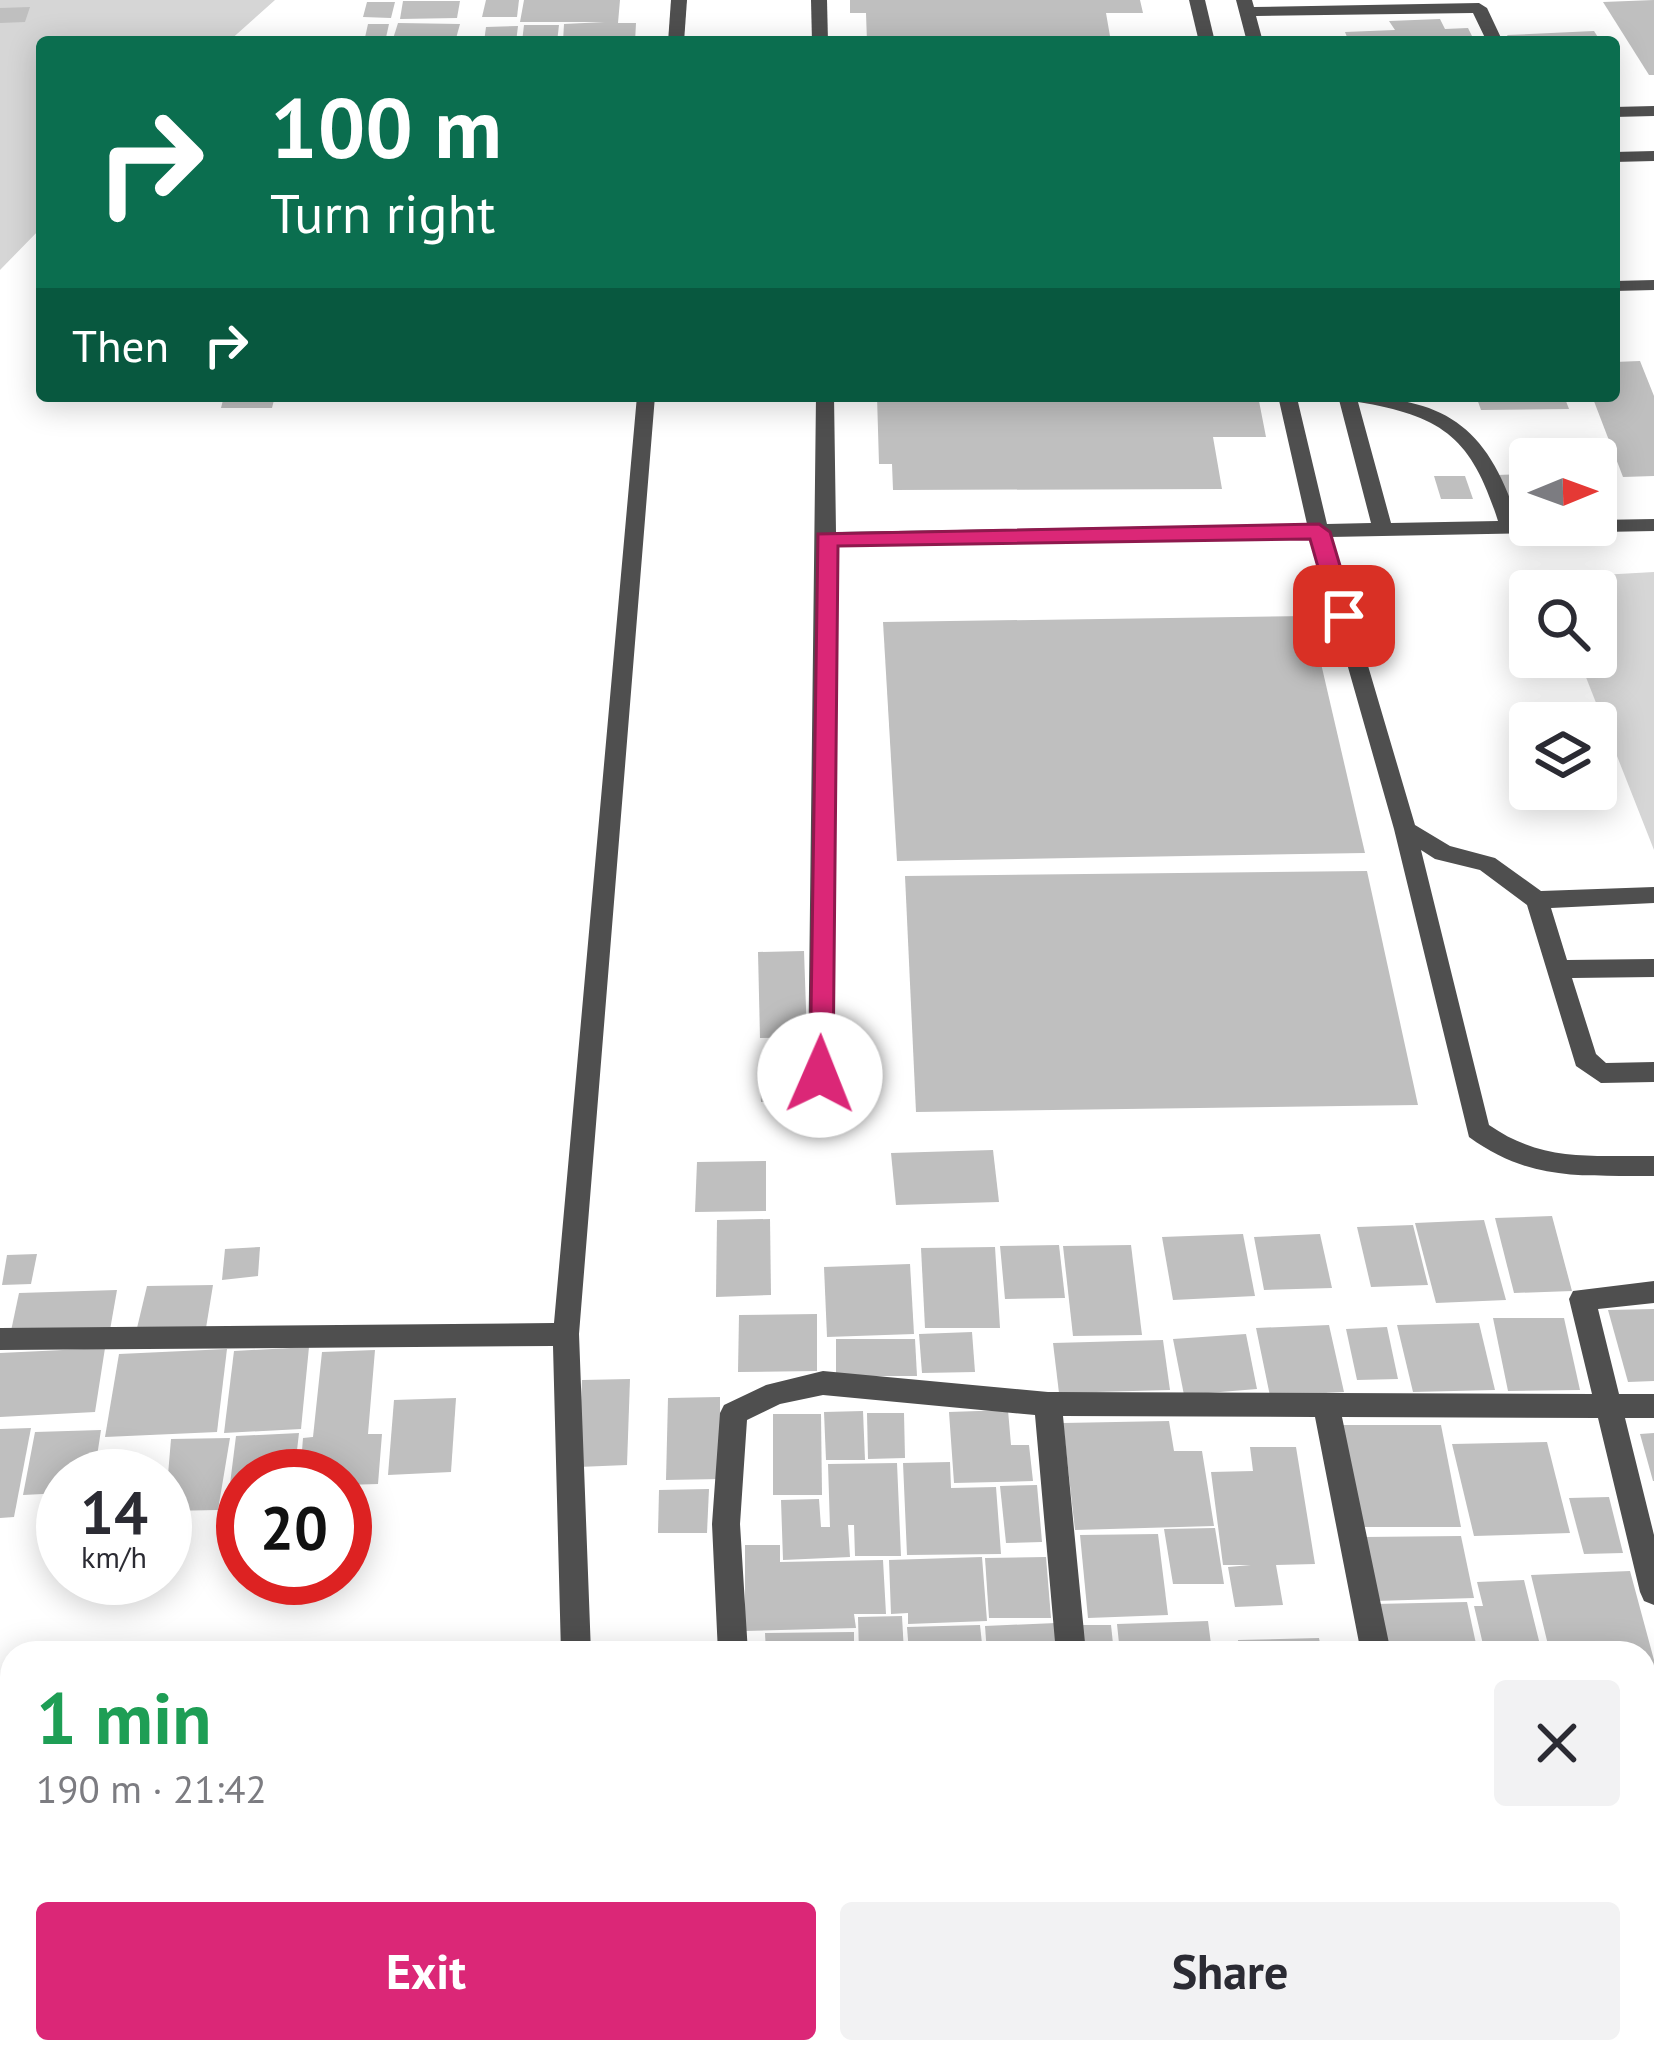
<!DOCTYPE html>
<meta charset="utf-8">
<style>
body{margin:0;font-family:"PT Sans",sans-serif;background:#f2f2f3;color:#2b2b33;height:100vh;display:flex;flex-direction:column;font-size:45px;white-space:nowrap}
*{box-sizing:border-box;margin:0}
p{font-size:39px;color:#7c7c81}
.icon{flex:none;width:66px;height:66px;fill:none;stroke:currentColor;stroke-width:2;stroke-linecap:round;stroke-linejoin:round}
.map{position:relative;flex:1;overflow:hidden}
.drawer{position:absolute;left:0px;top:1641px;width:1656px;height:423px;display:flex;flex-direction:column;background:#fff;border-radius:36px 36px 0 0;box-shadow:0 6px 30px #0003}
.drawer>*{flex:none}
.top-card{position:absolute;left:36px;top:36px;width:1584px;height:366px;border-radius:12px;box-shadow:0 6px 30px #0003;background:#0b6e4f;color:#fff;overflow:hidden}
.needle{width:78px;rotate:89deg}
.fabs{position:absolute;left:1509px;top:438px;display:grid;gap:24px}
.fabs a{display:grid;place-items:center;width:108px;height:108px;border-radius:12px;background:#fff;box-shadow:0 6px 30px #0003;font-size:60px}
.speed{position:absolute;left:36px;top:1449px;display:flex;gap:24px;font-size:60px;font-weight:700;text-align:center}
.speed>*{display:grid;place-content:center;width:156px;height:156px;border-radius:50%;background:#fff;box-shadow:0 6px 30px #0003;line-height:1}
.speed small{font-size:30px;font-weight:400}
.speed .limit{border:18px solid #d22;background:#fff;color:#111}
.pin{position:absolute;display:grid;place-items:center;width:102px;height:102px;color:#fff;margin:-51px;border-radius:24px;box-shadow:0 6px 18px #0006}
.me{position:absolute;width:132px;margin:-66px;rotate:1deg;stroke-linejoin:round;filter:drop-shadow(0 0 9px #0008)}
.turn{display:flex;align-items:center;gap:42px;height:252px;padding:0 36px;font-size:54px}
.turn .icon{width:156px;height:156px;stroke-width:2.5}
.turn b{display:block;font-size:84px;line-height:102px}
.then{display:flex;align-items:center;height:114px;padding:0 36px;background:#0003;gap:24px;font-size:45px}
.round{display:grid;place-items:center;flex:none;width:126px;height:126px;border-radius:12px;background:#f2f2f3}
.summary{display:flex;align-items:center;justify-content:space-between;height:204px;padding:0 36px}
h1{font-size:72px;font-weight:700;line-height:90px;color:#1e9e55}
.primary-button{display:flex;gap:24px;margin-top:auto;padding:24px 36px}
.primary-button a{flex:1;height:138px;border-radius:12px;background:#db2777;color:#fff;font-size:48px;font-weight:700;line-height:138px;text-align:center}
.primary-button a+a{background:#f2f2f3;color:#2b2b33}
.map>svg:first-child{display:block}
.green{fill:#d6d6d6}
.building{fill:#bfbfbf}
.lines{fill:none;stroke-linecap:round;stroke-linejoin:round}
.service{fill:#4f4f4f;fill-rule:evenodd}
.minor{fill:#4f4f4f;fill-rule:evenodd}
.tertiary{fill:#4f4f4f;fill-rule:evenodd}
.route{fill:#db2777;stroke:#8e194d;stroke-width:3}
</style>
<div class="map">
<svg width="1654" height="2063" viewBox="0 0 1654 2063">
<rect width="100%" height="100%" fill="#fff"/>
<g class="green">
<path d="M 0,0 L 275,0 L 228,42 L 42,42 L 42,227 L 0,270 Z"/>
<path d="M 1654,572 L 1654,850 L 1578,657 L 1596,657 L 1596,591 L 1552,591 L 1547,578 Z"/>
</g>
<g class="building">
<path d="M 486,0 L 519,0 L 517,17 L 482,17 Z"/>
<path d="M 524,0 L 620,0 L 618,23 L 636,23 L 635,42 L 563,42 L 564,24 L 605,22 L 520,22 Z"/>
<path d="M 850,0 L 1140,0 L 1143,13 L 1106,13 L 1111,42 L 867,42 L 866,13 L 850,13 Z"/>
<path d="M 1654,0 L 1654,75 L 1649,75 L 1603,2 Z"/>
<path d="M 403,1 L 460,1 L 457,18 L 400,19 Z"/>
<path d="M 367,2 L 395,2 L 391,18 L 363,17 Z"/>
<path d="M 30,7 L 25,22 L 0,23 L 0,8 Z"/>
<path d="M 1440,19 L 1445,29 L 1468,28 L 1475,42 L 1349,42 L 1345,32 L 1395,30 L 1389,21 Z"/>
<path d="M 398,23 L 460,24 L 455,42 L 392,42 Z"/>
<path d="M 368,24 L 389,24 L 385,42 L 364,42 Z"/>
<path d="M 524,25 L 559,25 L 557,42 L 522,42 Z"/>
<path d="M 518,26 L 516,42 L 484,42 L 486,27 Z"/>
<path d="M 1594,31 L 1601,42 L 1511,42 L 1507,35 Z"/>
<path d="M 1640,361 L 1654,396 L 1654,476 L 1623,477 L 1592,396 L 1614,396 L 1614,362 Z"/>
<path d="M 224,396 L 275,396 L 272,408 L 221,408 Z"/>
<path d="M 877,396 L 1258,396 L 1266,437 L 1213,437 L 1222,489 L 893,490 L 892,464 L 879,464 Z"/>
<path d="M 1405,396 L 1465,396 L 1467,401 L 1407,402 Z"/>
<path d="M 1476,396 L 1564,396 L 1569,409 L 1481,410 Z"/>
<path d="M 1529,474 L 1530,498 L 1505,498 L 1497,475 Z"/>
<path d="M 1434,476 L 1465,476 L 1473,499 L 1441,499 Z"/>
<path d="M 1310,616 L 1365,853 L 897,861 L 883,622 Z"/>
<path d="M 1367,871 L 1418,1105 L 916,1112 L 905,876 Z"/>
<path d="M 804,951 L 807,1037 L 760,1038 L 758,952 Z"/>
<path d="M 807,1063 L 808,1100 L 761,1102 L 759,1065 Z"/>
<path d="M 993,1150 L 999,1202 L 896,1205 L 891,1153 Z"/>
<path d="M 766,1161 L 766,1211 L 695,1212 L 697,1162 Z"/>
<path d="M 1552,1216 L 1572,1291 L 1514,1293 L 1495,1218 Z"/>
<path d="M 770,1219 L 771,1295 L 716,1297 L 717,1220 Z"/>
<path d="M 1484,1220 L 1506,1300 L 1436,1303 L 1415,1223 Z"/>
<path d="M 1413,1225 L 1428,1285 L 1371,1287 L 1357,1227 Z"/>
<path d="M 1243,1234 L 1255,1296 L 1173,1300 L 1162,1237 Z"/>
<path d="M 1320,1234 L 1332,1288 L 1264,1290 L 1254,1237 Z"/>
<path d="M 1059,1245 L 1065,1298 L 1005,1299 L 1000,1246 Z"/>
<path d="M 1131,1245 L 1142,1335 L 1073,1336 L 1063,1246 Z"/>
<path d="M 260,1247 L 258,1276 L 222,1280 L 225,1249 Z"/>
<path d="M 995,1247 L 1000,1328 L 925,1328 L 921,1248 Z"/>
<path d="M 37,1254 L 31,1284 L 2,1285 L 7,1255 Z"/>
<path d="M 910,1264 L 914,1334 L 827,1337 L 824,1267 Z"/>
<path d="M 213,1285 L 206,1328 L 137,1328 L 147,1286 Z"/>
<path d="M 117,1290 L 110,1330 L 11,1331 L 19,1293 Z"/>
<path d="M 1654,1309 L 1654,1381 L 1628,1382 L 1608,1310 Z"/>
<path d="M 817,1314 L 817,1371 L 738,1372 L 739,1315 Z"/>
<path d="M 1493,1318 L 1564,1318 L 1580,1390 L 1508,1391 Z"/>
<path d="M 1479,1323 L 1495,1390 L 1413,1392 L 1397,1325 Z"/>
<path d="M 1329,1325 L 1344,1392 L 1270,1396 L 1256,1328 Z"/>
<path d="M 1387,1327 L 1398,1379 L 1357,1380 L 1346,1329 Z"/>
<path d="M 972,1332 L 975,1372 L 922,1373 L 919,1334 Z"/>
<path d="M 1246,1334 L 1257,1389 L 1184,1395 L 1173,1339 Z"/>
<path d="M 836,1339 L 915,1339 L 917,1376 L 836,1376 Z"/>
<path d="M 1163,1340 L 1170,1390 L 1059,1393 L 1053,1343 Z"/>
<path d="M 309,1347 L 301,1429 L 224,1433 L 234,1351 Z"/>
<path d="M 105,1348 L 95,1412 L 0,1417 L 0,1353 Z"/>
<path d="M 227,1349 L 217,1432 L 105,1437 L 119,1354 Z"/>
<path d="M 375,1350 L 368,1434 L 382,1434 L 378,1484 L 345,1485 L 345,1476 L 300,1476 L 303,1438 L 313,1437 L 322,1352 Z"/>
<path d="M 630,1379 L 627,1465 L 578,1467 L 582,1380 Z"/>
<path d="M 720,1397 L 720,1479 L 666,1480 L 668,1398 Z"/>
<path d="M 456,1398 L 451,1472 L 388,1475 L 394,1400 Z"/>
<path d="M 1008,1410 L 1011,1445 L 1029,1445 L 1033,1481 L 954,1483 L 949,1412 Z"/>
<path d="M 863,1411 L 865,1460 L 826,1460 L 824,1412 Z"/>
<path d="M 867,1413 L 904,1413 L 905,1458 L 868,1459 Z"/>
<path d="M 773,1414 L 821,1414 L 822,1495 L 773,1495 Z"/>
<path d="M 1169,1421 L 1174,1451 L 1202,1451 L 1214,1526 L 1075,1530 L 1063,1423 Z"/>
<path d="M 1343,1425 L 1441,1425 L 1461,1527 L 1360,1527 Z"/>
<path d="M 31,1428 L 14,1517 L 0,1518 L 0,1429 Z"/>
<path d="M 101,1430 L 94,1476 L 63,1476 L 63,1493 L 23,1495 L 35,1432 Z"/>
<path d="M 299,1433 L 294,1476 L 243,1476 L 243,1491 L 229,1492 L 236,1436 Z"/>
<path d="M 1654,1433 L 1654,1481 L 1653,1481 L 1640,1434 Z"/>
<path d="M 230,1438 L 218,1510 L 165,1511 L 171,1439 Z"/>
<path d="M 1547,1442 L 1570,1533 L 1474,1536 L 1452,1444 Z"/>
<path d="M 1250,1447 L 1296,1447 L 1315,1564 L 1276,1565 L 1283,1605 L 1235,1607 L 1228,1567 L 1251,1565 L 1223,1565 L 1211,1472 L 1253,1471 Z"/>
<path d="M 950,1462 L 951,1488 L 996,1487 L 1001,1554 L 907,1555 L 903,1463 Z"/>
<path d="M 897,1463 L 901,1556 L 855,1556 L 854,1525 L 848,1525 L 850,1557 L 783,1560 L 781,1500 L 819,1499 L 821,1527 L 830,1527 L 828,1464 Z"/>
<path d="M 1037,1485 L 1042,1542 L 1006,1543 L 1000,1486 Z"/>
<path d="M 709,1489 L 707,1533 L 658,1533 L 659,1490 Z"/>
<path d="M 1609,1497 L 1623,1553 L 1584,1554 L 1569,1498 Z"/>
<path d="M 1215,1528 L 1224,1584 L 1173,1584 L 1164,1529 Z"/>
<path d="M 1158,1534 L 1168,1615 L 1088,1618 L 1080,1535 Z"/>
<path d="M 1461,1536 L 1474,1598 L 1375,1601 L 1364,1537 Z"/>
<path d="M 745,1545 L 780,1545 L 780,1562 L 883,1560 L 886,1614 L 854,1614 L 856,1628 L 745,1631 Z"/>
<path d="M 982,1557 L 987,1621 L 908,1624 L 908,1613 L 891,1614 L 889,1560 Z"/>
<path d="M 1046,1557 L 1051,1618 L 989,1618 L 985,1558 Z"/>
<path d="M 1630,1571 L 1654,1660 L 1654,1715 L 1644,1715 L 1644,1653 L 1550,1653 L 1531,1575 Z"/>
<path d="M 1524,1580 L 1542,1653 L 1485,1653 L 1474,1606 L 1483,1606 L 1477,1582 Z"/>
<path d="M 1467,1602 L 1478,1653 L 1383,1653 L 1375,1604 Z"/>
<path d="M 902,1616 L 904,1653 L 859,1653 L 858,1617 Z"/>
<path d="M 1208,1621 L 1211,1644 L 1235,1644 L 1236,1653 L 1120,1653 L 1117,1624 Z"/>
<path d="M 1056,1623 L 1059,1653 L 987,1653 L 985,1626 Z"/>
<path d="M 980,1625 L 983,1653 L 909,1653 L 907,1627 Z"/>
<path d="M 1077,1625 L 1111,1625 L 1114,1653 L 1079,1653 Z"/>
<path d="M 854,1632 L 854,1653 L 766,1653 L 765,1633 Z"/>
<path d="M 1319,1638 L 1322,1653 L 1240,1653 L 1238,1640 Z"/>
<rect x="1644" y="1720" width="10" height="48"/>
<path d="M 1654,1770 L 1654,1835 L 1644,1835 L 1644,1771 Z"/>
<rect x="1644" y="1840" width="10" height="88"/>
<path d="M 1644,1964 L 1654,1964 L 1654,2063 L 1620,2063 L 1618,2052 L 1644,2052 Z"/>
<path d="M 871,2052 L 973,2052 L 977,2063 L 875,2063 Z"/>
<path d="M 980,2052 L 1070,2052 L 1074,2063 L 983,2063 Z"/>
<path d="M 1455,2052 L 1527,2052 L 1529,2063 L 1457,2063 Z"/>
<path d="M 1544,2052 L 1615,2052 L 1617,2063 L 1546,2063 Z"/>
<path d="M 1230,2053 L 1232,2063 L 1171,2063 L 1171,2060 Z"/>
</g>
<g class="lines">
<g class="service">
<path d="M 811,0 L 827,0 L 828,42 L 812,42 Z"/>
<path d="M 1189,0 L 1205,0 L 1215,42 L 1199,42 Z"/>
<path d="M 1236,0 L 1252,0 L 1254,7 L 1479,3 L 1487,8 L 1503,42 L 1487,42 L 1473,13 L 1256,16 L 1263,42 L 1247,42 Z"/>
<path d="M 1654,106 L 1654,116 L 1614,117 L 1614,107 Z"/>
<path d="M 1654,151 L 1654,161 L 1614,162 L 1614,152 Z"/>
<path d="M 1654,280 L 1654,290 L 1614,291 L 1614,281 Z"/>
<path d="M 816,396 L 834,396 L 836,532 L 1307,524 L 1278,396 L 1322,396 L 1320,400 L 1298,402 L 1327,524 L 1371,523 L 1338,396 C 1441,396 1486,421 1518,521 L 1530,521 L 1530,525 L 1596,525 L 1596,520 L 1654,519 L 1654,531 L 1330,537 L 1415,825 L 1450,846 L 1495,858 L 1541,891 L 1654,887 L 1654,903 L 1551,908 L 1567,960 L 1654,959 L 1654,977 L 1572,978 L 1596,1054 L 1606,1063 L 1654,1062 L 1654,1082 L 1601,1083 L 1576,1066 L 1527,905 L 1480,870 L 1435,859 L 1421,850 L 1489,1125 C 1544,1163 1591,1155 1654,1156 L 1654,1176 C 1582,1175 1531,1182 1469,1137 L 1394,829 L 1311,537 L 836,545 L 832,1075 L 829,1082 L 811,1082 L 808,1075 ZM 1358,402 C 1444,416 1472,439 1498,521 L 1391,523 Z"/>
</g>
<g class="minor">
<path d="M 1654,1281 L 1654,1303 L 1598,1309 L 1619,1394 L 1654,1394 L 1654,1418 L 1625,1418 L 1654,1535 L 1654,1605 L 1644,1601 L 1640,1592 L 1598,1418 L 1342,1417 L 1391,1653 L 1361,1653 L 1315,1417 L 1063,1416 L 1086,1653 L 1056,1653 L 1035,1415 L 823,1395 L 780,1404 L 747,1420 L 740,1524 L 748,1653 L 718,1653 L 712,1524 L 720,1413 L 724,1405 L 766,1385 L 823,1371 L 1048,1392 L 1592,1394 L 1569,1299 L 1573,1291 Z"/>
<rect x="1644" y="1924" width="10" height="32"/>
<path d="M 803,2052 L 838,2052 L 842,2063 L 807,2063 Z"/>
</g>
<g class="tertiary">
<path d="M 671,0 L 687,0 L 684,42 L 668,42 Z"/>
<path d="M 637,396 L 655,396 L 579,1334 L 591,1653 L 561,1653 L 553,1346 L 0,1350 L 0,1328 L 554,1323 Z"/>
<path d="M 656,2052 L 688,2052 L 692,2063 L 660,2063 Z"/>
</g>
</g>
<path class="route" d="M 1319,524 L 1330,532 L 1355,616 L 1352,622 L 1335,622 L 1332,616 L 1310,539 L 838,546 L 833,1075 L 829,1083 L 810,1083 L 818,534 Z"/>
</svg>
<div class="fabs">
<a><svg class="needle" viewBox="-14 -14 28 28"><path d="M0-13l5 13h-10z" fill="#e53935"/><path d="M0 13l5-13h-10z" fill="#7c7c81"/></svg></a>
<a><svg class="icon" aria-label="search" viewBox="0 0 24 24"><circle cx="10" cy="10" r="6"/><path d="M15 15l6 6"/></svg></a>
<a><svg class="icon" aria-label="layers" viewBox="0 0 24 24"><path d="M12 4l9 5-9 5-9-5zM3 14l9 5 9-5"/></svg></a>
</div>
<div class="speed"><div>14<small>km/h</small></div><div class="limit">20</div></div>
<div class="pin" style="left:1344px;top:616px;background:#d93025"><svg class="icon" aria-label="arrive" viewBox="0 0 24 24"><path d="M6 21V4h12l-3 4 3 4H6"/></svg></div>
<svg class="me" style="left:820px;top:1075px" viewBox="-20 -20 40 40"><circle r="19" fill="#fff"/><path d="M0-13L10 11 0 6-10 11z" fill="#db2777"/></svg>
<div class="top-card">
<div class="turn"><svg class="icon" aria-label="right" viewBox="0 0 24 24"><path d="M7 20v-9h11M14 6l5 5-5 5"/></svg><div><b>100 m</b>Turn right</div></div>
<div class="then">Then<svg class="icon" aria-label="right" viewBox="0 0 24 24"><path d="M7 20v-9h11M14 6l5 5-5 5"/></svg></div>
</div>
<section class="drawer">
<div class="summary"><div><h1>1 min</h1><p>190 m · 21:42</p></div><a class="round"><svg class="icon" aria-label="close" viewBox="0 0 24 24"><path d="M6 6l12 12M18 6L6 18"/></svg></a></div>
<div class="primary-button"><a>Exit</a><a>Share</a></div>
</section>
</div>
